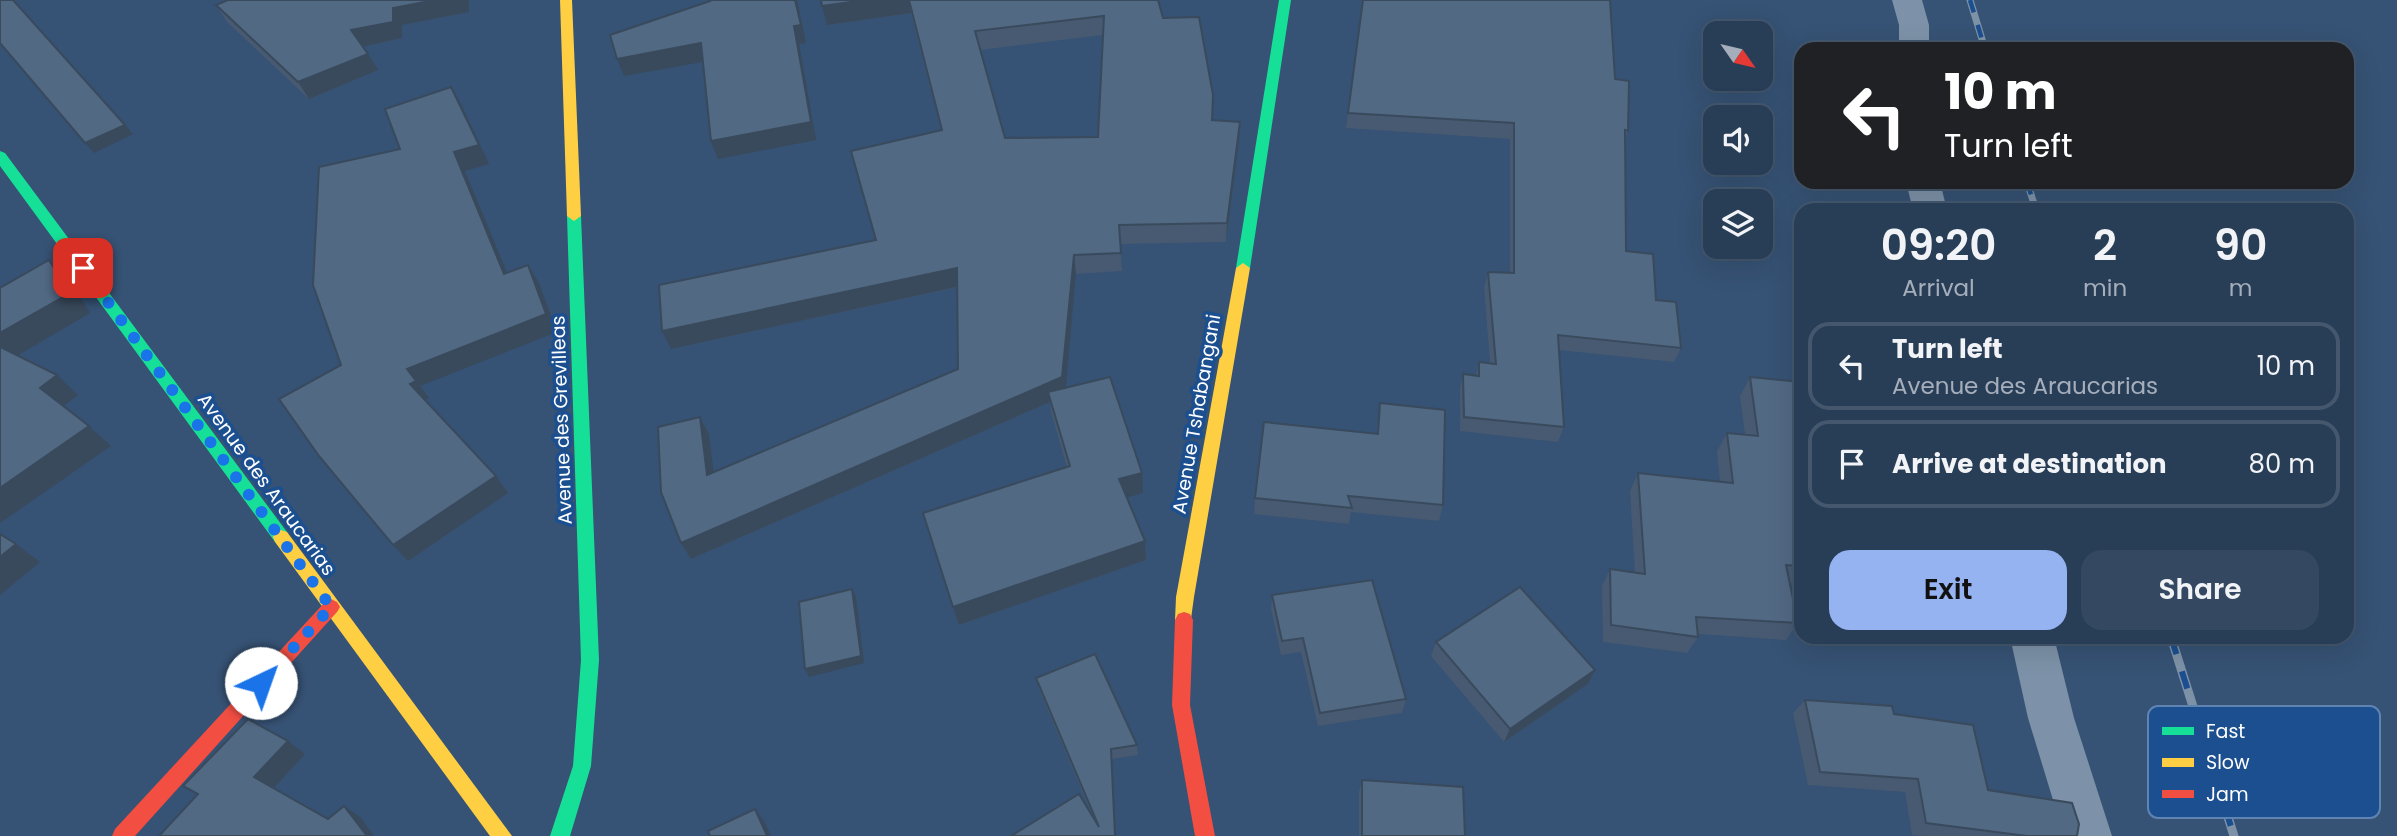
<!DOCTYPE html>
<style>
body{margin:0;font-family:Poppins,sans-serif;background:#344961;color:#f1f3f6;height:100vh;display:flex;flex-direction:column;font-size:26px;white-space:nowrap}
*{box-sizing:border-box;margin:0}
p{font-size:23px;color:#a5aeba}
.icon{flex:none;width:38px;height:38px;fill:none;stroke:currentColor;stroke-width:2;stroke-linecap:round;stroke-linejoin:round}
.map{position:relative;flex:1;overflow:hidden}
.sheet{position:absolute;left:1794px;top:203px;width:560px;height:441px;display:flex;flex-direction:column;background:#283e57;border-radius:21px;box-shadow:0 7px 28px #0002,0 0 0 2px #44576d}
.sheet>*{flex:none}
.hud{position:absolute;left:1794px;top:42px;width:560px;height:147px;border-radius:21px;box-shadow:0 7px 28px #0002,0 0 0 2px #44576d;background:#202124;color:#fff;overflow:hidden}
.needle{width:46px;rotate:124deg}
.controls{position:absolute;left:1703px;top:21px;display:grid;gap:14px}
.controls a{display:grid;place-items:center;width:70px;height:70px;border-radius:14px;background:#283e57;box-shadow:0 7px 28px #0002,0 0 0 2px #44576d;font-size:35px}
.pin{position:absolute;display:grid;place-items:center;width:60px;height:60px;color:#fff;margin:-30px;border-radius:14px;box-shadow:0 4px 10px #0006}
.me{position:absolute;width:77px;margin:-38px;rotate:42deg;stroke-linejoin:round;filter:drop-shadow(0 0 5px #0008)}
.turn{display:flex;align-items:center;gap:24px;height:147px;padding:0 35px;font-size:32px}
.turn .icon{width:91px;height:91px;stroke-width:2.5}
.turn b{display:block;font-size:49px;line-height:60px}
.eta{display:flex;justify-content:space-evenly;align-items:center;height:119px;text-align:center}
.eta b{font-size:42px;font-weight:600;line-height:49px}
.action{display:flex;gap:14px;margin-top:auto;padding:14px 35px}
.action a{flex:1;height:80px;border-radius:21px;background:#95b2f1;color:#111;font-size:28px;font-weight:600;line-height:80px;text-align:center}
.action a+a{background:#344961;color:#f1f3f6}
ul{padding:0;list-style:none}
li{display:flex;align-items:center;gap:21px;height:88px;margin:0 14px 10px;padding:0 21px;border:4px solid #44576d;border-radius:21px}
li div{flex:1}
li b{display:block;font-size:26px}
li em{font-style:normal}
.map>svg:first-child{display:block}
.lines{fill:none;stroke-linecap:round;stroke-linejoin:round}
.street{fill:#7d92a8;fill-rule:evenodd}
.fast{fill:#16e098;fill-rule:evenodd}
.slow{fill:#ffcf43;fill-rule:evenodd}
.jam{fill:#f24e42;fill-rule:evenodd}
.rail-far1-casing{stroke:#7e92a7;stroke-width:7}
.rail-casing{stroke:#7e92a7;stroke-width:9}
.rail-far1{stroke:#1b4f8f;stroke-width:4.5;stroke-dasharray:13;stroke-linecap:butt}
.rail{stroke:#1b4f8f;stroke-width:6;stroke-dasharray:18;stroke-linecap:butt}
.wall{fill:#475a72;fill-rule:evenodd}
.shaded-wall{fill:#394a5c}
.building{fill:#526984;stroke:#394a5c;stroke-width:2;fill-rule:evenodd}
.route{stroke:#1a73e8;stroke-width:12;stroke-dasharray:0 21.6}
.labels{text-anchor:middle;stroke-width:7;stroke-linejoin:round;paint-order:stroke}
.street-label{font-size:19px;fill:#fff;stroke:#1b4f8f}
.key{fill:#1b4f8f;stroke:#5f84b1;stroke-width:2}
.key-label{font-size:19px;fill:#fff}
</style>
<div class="map">
<svg width="2397" height="836" viewBox="0 0 2397 836">
<rect width="100%" height="100%" fill="#365274"/>
<g class="lines">
<g class="street">
<path d="M 1892,0 L 1922,0 L 1929,25 L 1929,49 L 1899,49 L 1899,25 Z"/>
<path d="M 1906,182 L 1940,182 L 1947,210 L 1913,210 Z"/>
<path d="M 2010,637 L 2054,637 L 2074,718 L 2112,836 L 2064,836 L 2028,718 Z"/>
</g>
<g class="fast">
<path d="M 1279,0 L 1291,0 L 1250,268 L 1243,273 L 1236,268 Z"/>
<path d="M 0,151 L 5,153 L 287,532 L 289,537 L 287,542 L 281,544 L 275,542 L 0,166 Z"/>
<path d="M 574,211 L 581,216 L 599,660 L 591,766 L 570,836 L 550,836 L 573,766 L 581,660 L 567,216 Z"/>
</g>
<g class="slow">
<path d="M 560,0 L 572,0 L 581,216 L 574,221 L 567,216 Z"/>
<path d="M 1243,263 L 1250,268 L 1194,597 L 1190,626 L 1184,628 L 1178,626 L 1175,620 L 1176,597 L 1236,268 Z"/>
<path d="M 281,530 L 287,532 L 512,836 L 490,836 L 275,542 L 273,537 L 275,532 Z"/>
</g>
<g class="jam">
<path d="M 331,599 L 337,602 L 340,607 L 337,612 L 135,836 L 112,836 L 115,829 L 325,602 Z"/>
<path d="M 1184,612 L 1190,614 L 1193,620 L 1190,705 L 1215,836 L 1195,836 L 1172,705 L 1175,620 L 1178,614 Z"/>
</g>
<defs>
<g id="rail-far1">
<path d="M 1970,0 L 1985,49"/>
<path d="M 2027,182 L 2036,210"/>
</g>
<path id="rail" d="M 2171,637 L 2234,836"/>
</defs>
<use href="#rail-far1" class="rail-far1-casing"/>
<use href="#rail" class="rail-casing"/>
<use href="#rail-far1" class="rail-far1"/>
<use href="#rail" class="rail"/>
</g>
<g class="wall">
<path d="M 228,0 L 469,0 L 469,12 L 402,25 L 402,38 L 363,47 L 378,70 L 309,99 L 227,22 L 216,5 Z"/>
<path d="M 821,0 L 1163,18 L 1212,120 L 1240,122 L 1239,141 L 1226,242 L 1120,244 L 1122,271 L 1076,274 L 1065,388 L 1143,493 L 1126,497 L 1145,541 L 1146,560 L 959,625 L 923,513 L 1067,467 L 1051,412 L 1050,402 L 691,559 L 681,543 L 700,417 L 709,434 L 713,473 L 958,369 L 958,287 L 671,349 L 876,240 L 941,130 L 911,13 L 827,25 ZM 1103,35 L 1098,137 L 1005,138 L 980,50 Z"/>
<path d="M 1363,0 L 1615,79 L 1628,131 L 1625,142 L 1626,251 L 1656,300 L 1681,348 L 1674,362 L 1559,350 L 1564,427 L 1558,442 L 1460,431 L 1460,389 L 1463,374 L 1476,375 L 1479,362 L 1490,363 L 1484,287 L 1488,272 L 1510,273 L 1510,139 L 1346,128 Z"/>
<path d="M 1750,377 L 1801,382 L 1801,584 L 1790,583 L 1798,623 L 1786,640 L 1698,634 L 1698,637 L 1687,653 L 1603,642 L 1602,586 L 1610,569 L 1635,573 L 1630,491 L 1638,473 L 1720,482 L 1717,451 L 1727,433 L 1745,435 L 1740,396 Z"/>
<path d="M 1380,403 L 1443,505 L 1439,521 L 1351,512 L 1349,524 L 1254,514 L 1255,498 L 1377,433 Z"/>
<path d="M 1272,595 L 1406,699 L 1402,713 L 1318,726 L 1301,652 L 1281,655 L 1271,609 Z"/>
<path d="M 1436,642 L 1595,670 L 1588,684 L 1504,742 L 1431,656 Z"/>
<path d="M 1036,678 L 1137,745 L 1138,755 L 1112,759 L 1116,836 L 1011,836 L 1092,815 L 1039,689 Z"/>
<path d="M 1805,700 L 1894,714 L 1988,790 L 2077,836 L 1923,836 L 1912,835 L 1905,792 L 1808,785 L 1793,713 Z"/>
<path d="M 1362,780 L 1465,836 L 1359,836 L 1359,792 Z"/>
</g>
<g class="shaded-wall">
<path d="M 435,0 L 469,0 L 469,12 L 402,25 L 402,38 L 362,47 L 351,30 L 393,8 Z"/>
<path d="M 795,0 L 797,0 L 806,43 L 799,44 L 816,140 L 718,159 L 711,141 L 794,26 Z"/>
<path d="M 865,0 L 909,0 L 911,13 L 827,25 L 822,6 Z"/>
<path d="M 701,43 L 708,61 L 624,76 L 617,59 Z"/>
<path d="M 368,54 L 378,70 L 309,99 L 298,82 Z"/>
<path d="M 451,87 L 462,106 L 489,164 L 465,171 L 515,292 L 504,274 L 454,152 Z"/>
<path d="M 1240,122 L 1239,141 L 1226,242 L 1227,223 Z"/>
<path d="M 125,125 L 133,134 L 94,153 L 85,143 Z"/>
<path d="M 1074,255 L 1076,274 L 1065,395 L 1048,392 L 1050,402 L 691,559 L 681,543 L 1062,377 Z"/>
<path d="M 49,260 L 69,280 L 90,313 L 10,360 L 0,351 L 0,333 Z"/>
<path d="M 528,265 L 539,283 L 557,332 L 420,386 L 429,398 L 423,401 L 410,384 L 407,369 Z"/>
<path d="M 957,268 L 961,286 L 671,349 L 662,331 Z"/>
<path d="M 57,375 L 78,395 L 62,407 L 40,388 Z"/>
<path d="M 700,417 L 709,434 L 716,492 L 707,475 Z"/>
<path d="M 89,426 L 111,446 L 0,523 L 0,488 Z"/>
<path d="M 1142,473 L 1143,493 L 1121,499 L 1119,479 Z"/>
<path d="M 496,476 L 508,493 L 408,561 L 393,545 Z"/>
<path d="M 1145,541 L 1146,560 L 959,625 L 953,607 Z"/>
<path d="M 16,544 L 40,562 L 0,595 L 0,557 Z"/>
<path d="M 852,589 L 856,597 L 864,663 L 809,677 L 805,669 Z"/>
<path d="M 1595,670 L 1588,684 L 1504,742 L 1510,729 Z"/>
<path d="M 288,741 L 305,754 L 272,790 L 254,777 Z"/>
<path d="M 1111,749 L 1112,759 L 1116,836 L 1115,836 Z"/>
<path d="M 344,806 L 361,818 L 374,836 L 367,836 Z"/>
<path d="M 755,809 L 764,821 L 771,836 L 767,836 Z"/>
</g>
<g class="building">
<path d="M 0,0 L 13,0 L 125,125 L 85,143 L 0,43 Z"/>
<path d="M 228,0 L 435,0 L 393,8 L 393,22 L 351,30 L 368,54 L 298,82 L 216,5 Z"/>
<path d="M 709,0 L 795,0 L 801,25 L 794,26 L 811,122 L 711,141 L 701,43 L 617,59 L 610,35 L 710,1 Z"/>
<path d="M 821,0 L 865,0 L 822,6 Z"/>
<path d="M 909,0 L 1158,0 L 1163,18 L 1199,17 L 1213,95 L 1212,120 L 1240,122 L 1227,223 L 1119,225 L 1121,253 L 1074,255 L 1062,377 L 681,543 L 661,492 L 658,427 L 700,417 L 707,475 L 958,369 L 957,268 L 662,331 L 659,285 L 876,240 L 851,151 L 942,130 ZM 1104,16 L 1098,137 L 1005,138 L 975,31 Z"/>
<path d="M 1363,0 L 1610,0 L 1615,79 L 1629,81 L 1628,131 L 1625,130 L 1626,251 L 1653,254 L 1656,300 L 1676,302 L 1681,348 L 1558,335 L 1564,427 L 1464,417 L 1463,374 L 1479,376 L 1479,362 L 1496,364 L 1488,272 L 1514,273 L 1514,123 L 1348,113 Z"/>
<path d="M 451,87 L 479,145 L 454,152 L 504,274 L 528,265 L 546,314 L 407,369 L 416,381 L 410,384 L 496,476 L 393,545 L 319,456 L 279,399 L 341,365 L 313,285 L 319,167 L 400,149 L 385,109 Z"/>
<path d="M 49,260 L 70,293 L 0,333 L 0,288 Z"/>
<path d="M 0,347 L 57,375 L 40,388 L 89,426 L 0,488 Z"/>
<path d="M 1110,377 L 1142,473 L 1119,479 L 1145,541 L 953,607 L 923,513 L 1070,466 L 1048,392 Z"/>
<path d="M 1750,377 L 1801,382 L 1801,566 L 1786,565 L 1798,623 L 1696,617 L 1698,637 L 1611,625 L 1610,569 L 1645,574 L 1638,473 L 1733,483 L 1727,433 L 1758,436 Z"/>
<path d="M 1380,403 L 1445,410 L 1443,505 L 1348,496 L 1352,508 L 1255,498 L 1264,422 L 1378,434 Z"/>
<path d="M 0,534 L 16,544 L 0,557 Z"/>
<path d="M 1372,580 L 1406,699 L 1320,713 L 1303,638 L 1282,641 L 1272,595 Z"/>
<path d="M 1520,587 L 1595,670 L 1510,729 L 1436,642 Z"/>
<path d="M 852,589 L 861,656 L 805,669 L 799,602 Z"/>
<path d="M 1095,654 L 1137,745 L 1111,749 L 1115,836 L 1011,836 L 1079,794 L 1099,827 L 1036,678 Z"/>
<path d="M 1805,700 L 1892,706 L 1894,714 L 1973,725 L 1988,790 L 2072,803 L 2079,824 L 2077,836 L 2027,836 L 1926,823 L 1918,779 L 1820,772 Z"/>
<path d="M 248,719 L 288,741 L 254,777 L 328,819 L 344,806 L 367,836 L 159,836 L 198,794 L 183,786 Z"/>
<path d="M 1362,780 L 1463,787 L 1465,836 L 1362,836 Z"/>
<path d="M 755,809 L 767,836 L 710,836 L 708,831 Z"/>
</g>
<g class="lines">
<path class="route" d="M 83,268 L 331,607 L 261,683"/>
</g>
<g class="labels">
<g class="street-label">
<text transform="translate(1196 414) rotate(-80)" y="7">Avenue Tshabangani</text>
<text transform="translate(561 420) rotate(-92)" y="7">Avenue des Grevilleas</text>
<text transform="translate(267 484) rotate(54)" y="7">Avenue des Araucarias</text>
</g>
</g>
<rect x="2148" y="706" width="232" height="112" rx="10" class="key"/>
<rect x="2162" y="727" width="32" height="8" fill="#16e098"/>
<rect x="2162" y="758" width="32" height="9" fill="#ffcf43"/>
<rect x="2162" y="790" width="32" height="8" fill="#f24e42"/>
<g class="key-label">
<text x="2206" y="738">Fast</text>
<text x="2206" y="769">Slow</text>
<text x="2206" y="801">Jam</text>
</g>
</svg>
<div class="controls">
<a><svg class="needle" viewBox="-14 -14 28 28"><path d="M0-13l5 13h-10z" fill="#e53935"/><path d="M0 13l5-13h-10z" fill="#a5aeba"/></svg></a>
<a><svg class="icon" aria-label="sound" viewBox="0 0 24 24"><path d="M4 9h4l5-4v14l-5-4H4zM17 9q2 3 0 6"/></svg></a>
<a><svg class="icon" aria-label="layers" viewBox="0 0 24 24"><path d="M12 4l9 5-9 5-9-5zM3 14l9 5 9-5"/></svg></a>
</div>
<div class="pin" style="left:83px;top:268px;background:#d93025"><svg class="icon" aria-label="arrive" viewBox="0 0 24 24"><path d="M6 21V4h12l-3 4 3 4H6"/></svg></div>
<svg class="me" style="left:261px;top:683px" viewBox="-20 -20 40 40"><circle r="19" fill="#fff"/><path d="M0-13L10 11 0 6-10 11z" fill="#1a73e8"/></svg>
<div class="hud">
<div class="turn"><svg class="icon" aria-label="left" viewBox="0 0 24 24"><path d="M17 20v-9H6M10 6l-5 5 5 5"/></svg><div><b>10 m</b>Turn left</div></div>
</div>
<section class="sheet">
<div class="eta">
<div><b>09:20</b><p>Arrival</p></div>
<div><b>2</b><p>min</p></div>
<div><b>90</b><p>m</p></div>
</div>
<ul>
<li><svg class="icon" aria-label="left" viewBox="0 0 24 24"><path d="M17 20v-9H6M10 6l-5 5 5 5"/></svg><div><b>Turn left</b><p>Avenue des Araucarias</p></div><em>10 m</em></li>
<li><svg class="icon" aria-label="arrive" viewBox="0 0 24 24"><path d="M6 21V4h12l-3 4 3 4H6"/></svg><div><b>Arrive at destination</b></div><em>80 m</em></li>
</ul>
<div class="action"><a>Exit</a><a>Share</a></div>
</section>
</div>
